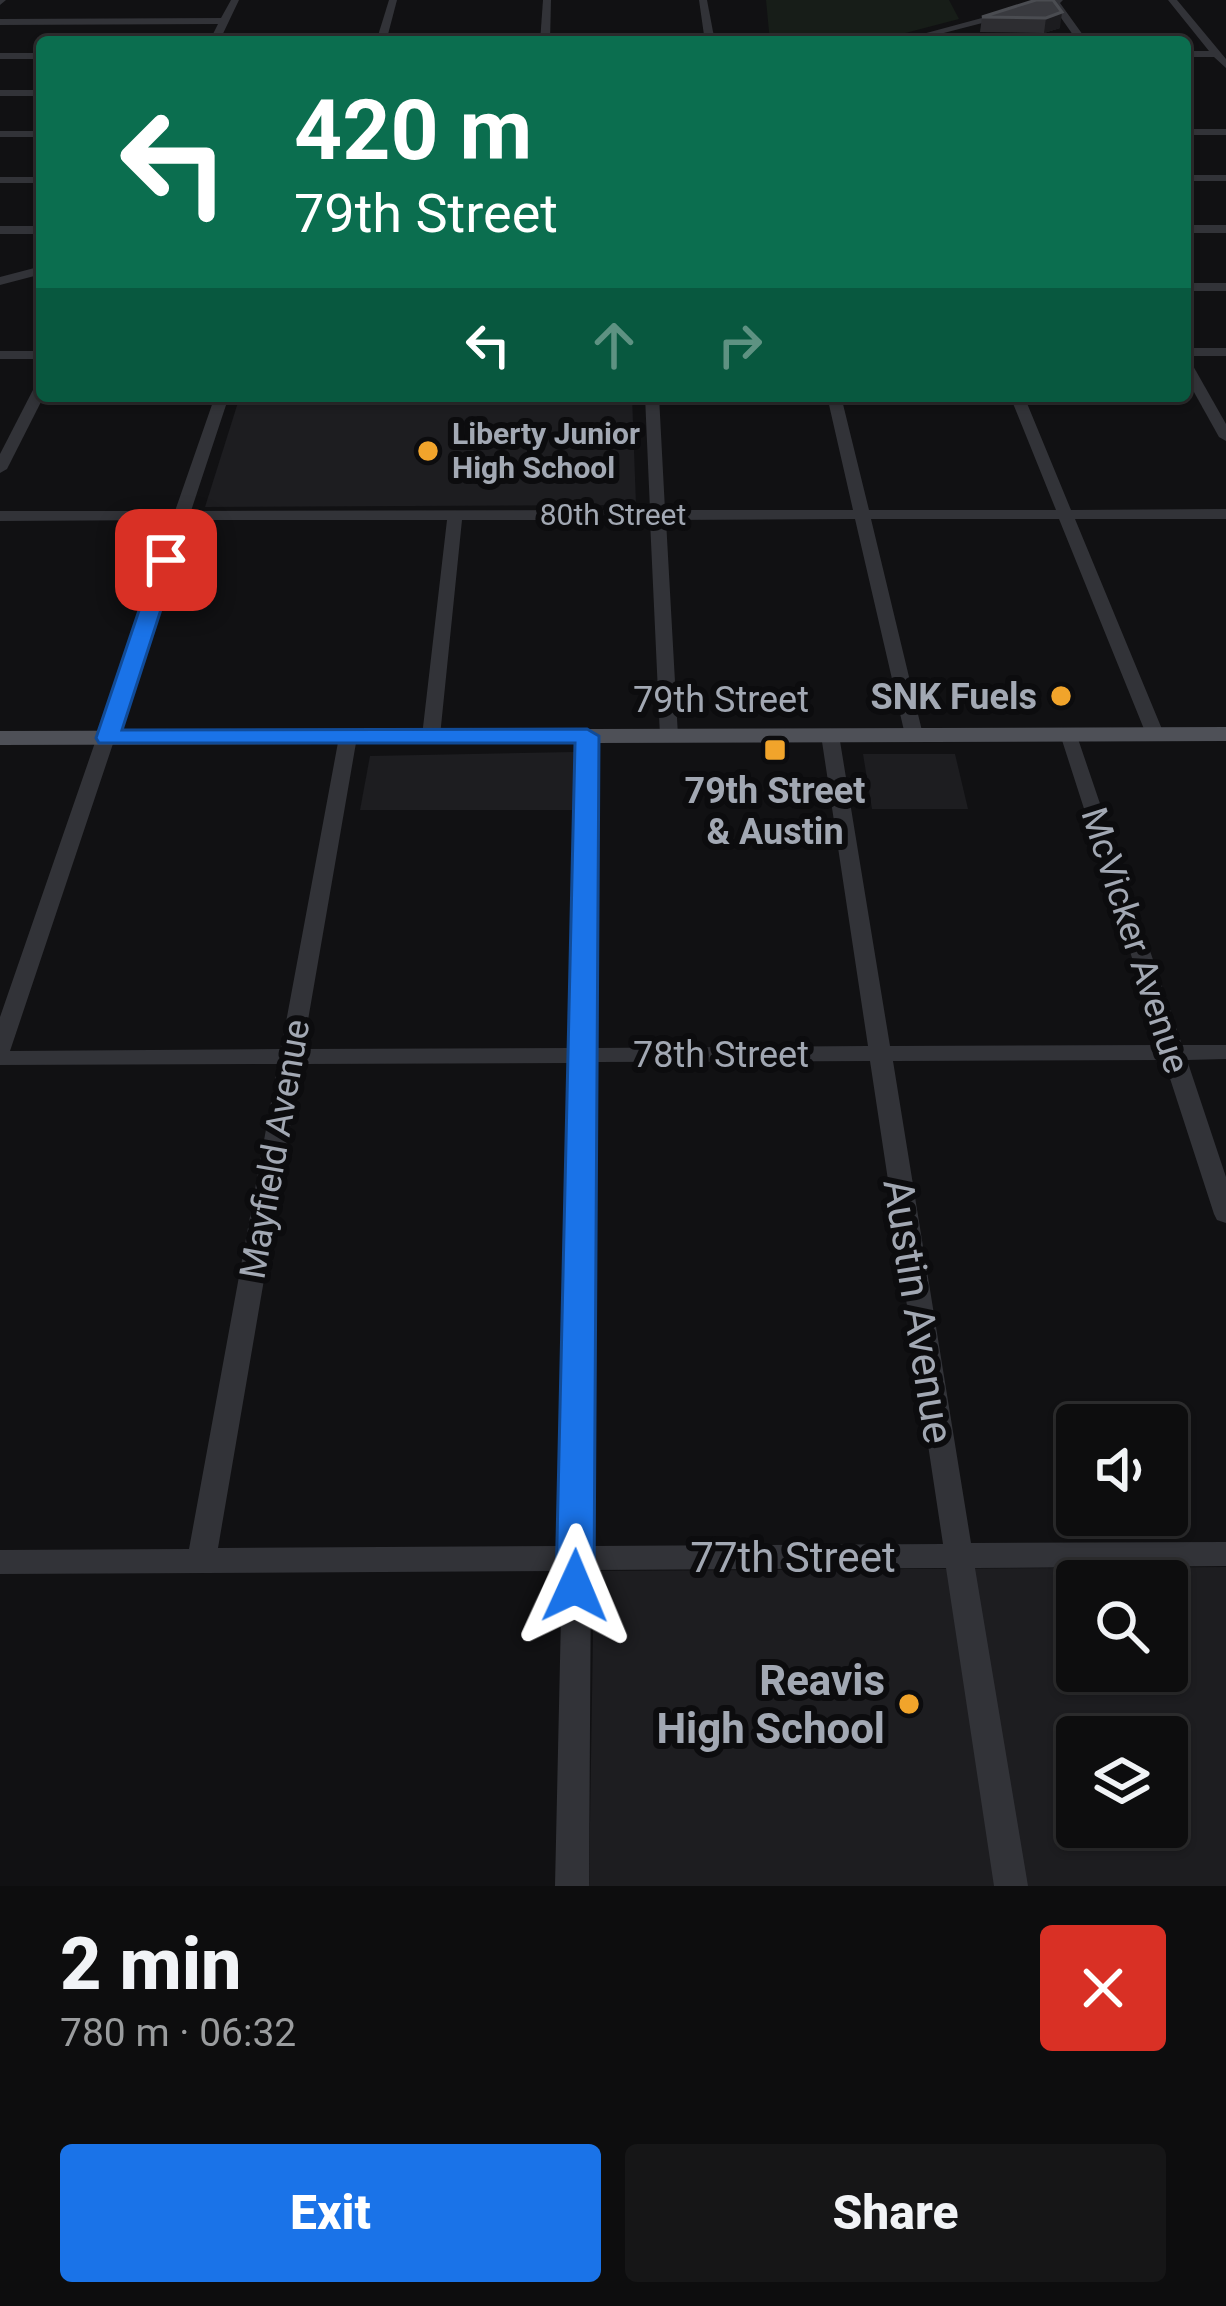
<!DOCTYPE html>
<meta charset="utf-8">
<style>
body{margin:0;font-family:Roboto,sans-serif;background:#161617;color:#f1f3f6;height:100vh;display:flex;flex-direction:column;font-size:45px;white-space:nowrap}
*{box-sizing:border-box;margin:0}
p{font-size:39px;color:#9a9c9e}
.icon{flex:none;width:66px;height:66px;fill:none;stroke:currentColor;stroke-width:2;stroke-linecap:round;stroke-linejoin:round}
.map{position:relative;height:1886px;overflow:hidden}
.panel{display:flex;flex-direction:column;background:#0d0d0e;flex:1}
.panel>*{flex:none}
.hud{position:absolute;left:36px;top:36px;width:1155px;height:366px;border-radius:12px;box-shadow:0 3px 9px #0004,0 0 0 3px #2d2d2e;background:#0b6e4f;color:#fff;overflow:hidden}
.tools{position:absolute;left:1056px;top:1404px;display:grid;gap:24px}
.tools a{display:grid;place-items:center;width:132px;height:132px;border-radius:12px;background:#0d0d0e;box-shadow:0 3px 9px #0004,0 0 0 3px #2d2d2e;font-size:60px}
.pin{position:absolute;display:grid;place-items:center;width:102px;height:102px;color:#fff;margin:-51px;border-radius:24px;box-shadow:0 6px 18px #0006}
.me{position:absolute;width:132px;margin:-66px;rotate:1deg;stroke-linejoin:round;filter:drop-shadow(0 0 9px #0008)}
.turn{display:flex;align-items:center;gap:42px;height:252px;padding:0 60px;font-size:54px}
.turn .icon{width:156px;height:156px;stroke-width:2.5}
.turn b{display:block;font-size:84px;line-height:102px}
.lanes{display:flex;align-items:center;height:114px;padding:0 60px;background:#0003;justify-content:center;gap:60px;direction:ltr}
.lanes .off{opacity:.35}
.round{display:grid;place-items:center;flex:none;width:126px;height:126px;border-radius:12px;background:#161617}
.head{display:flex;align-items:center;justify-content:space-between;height:204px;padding:0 60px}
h1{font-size:72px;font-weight:800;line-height:90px}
.action{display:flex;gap:24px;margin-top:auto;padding:24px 60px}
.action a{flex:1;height:138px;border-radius:12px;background:#1a73e8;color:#fff;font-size:48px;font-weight:800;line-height:138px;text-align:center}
.action a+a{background:#161617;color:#f1f3f6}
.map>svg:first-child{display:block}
.built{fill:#1d1d20;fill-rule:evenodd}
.green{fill:#171d18}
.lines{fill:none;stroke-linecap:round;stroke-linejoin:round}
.minor{fill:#323338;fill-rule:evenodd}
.major{fill:#4e5057;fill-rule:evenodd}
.wall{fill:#2d2d31}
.shaded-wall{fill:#1c1c1f}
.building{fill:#393a3f;stroke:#4a4c51;stroke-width:3}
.route{fill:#1a73e8;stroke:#114b97;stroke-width:3}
.poi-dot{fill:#f1a42b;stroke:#0c0c0e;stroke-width:4.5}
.labels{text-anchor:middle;stroke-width:12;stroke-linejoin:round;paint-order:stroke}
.far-poi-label{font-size:30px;font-weight:bold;fill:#a2a8b3;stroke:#0c0c0e;text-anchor:start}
.far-street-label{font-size:30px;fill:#a2a8b3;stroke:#0c0c0e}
.poi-label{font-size:36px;font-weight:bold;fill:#a2a8b3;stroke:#0c0c0e;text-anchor:end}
.street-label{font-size:36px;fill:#a2a8b3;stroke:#0c0c0e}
.near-street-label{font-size:42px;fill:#a2a8b3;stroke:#0c0c0e}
.near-poi-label{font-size:42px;font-weight:bold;fill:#a2a8b3;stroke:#0c0c0e;text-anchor:end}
</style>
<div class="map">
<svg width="1226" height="1886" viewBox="0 0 1226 1886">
<rect width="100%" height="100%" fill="#111113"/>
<g class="built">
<path d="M 240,396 L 632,396 L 636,505 L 205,507 Z"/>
<path d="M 574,752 L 573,810 L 360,810 L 370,756 Z"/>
<path d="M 863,754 L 955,754 L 968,809 L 872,809 Z"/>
<path d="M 1226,1567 L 1226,1886 L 589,1886 L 594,1571 ZM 1077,1581 L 1167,1581 L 1167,1671 L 1077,1671 ZM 1077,1737 L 1167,1737 L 1167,1827 L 1077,1827 Z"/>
</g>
<path class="green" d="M 766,0 L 949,0 L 959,19 L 871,42 L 770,42 Z"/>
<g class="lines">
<g class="minor">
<path d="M 0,0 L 6,0 L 0,5 Z"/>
<path d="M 231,0 L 239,0 L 219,42 L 209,42 L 218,24 L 0,25 L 0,19 L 221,18 Z"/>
<path d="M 389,0 L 397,0 L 386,42 L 376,42 Z"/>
<path d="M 543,0 L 551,0 L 550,42 L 540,42 Z"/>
<path d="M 699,0 L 707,0 L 715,42 L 705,42 Z"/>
<path d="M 1049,0 L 1063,0 L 1060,3 L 1088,42 L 1078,42 L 1052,5 L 909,42 L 893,42 Z"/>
<path d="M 1168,0 L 1177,0 L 1226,59 L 1226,68 L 1214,57 L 1185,57 L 1185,51 L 1209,51 Z"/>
<rect x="0" y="53" width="42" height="6"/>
<rect x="0" y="90" width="42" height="6"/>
<rect x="1185" y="129" width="41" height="6"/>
<rect x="0" y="131" width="42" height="6"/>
<rect x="1185" y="175" width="41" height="6"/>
<rect x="0" y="177" width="42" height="6"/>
<rect x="1185" y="225" width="41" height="8"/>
<rect x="0" y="226" width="42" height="8"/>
<path d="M 42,266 L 42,274 L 0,285 L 0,277 Z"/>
<rect x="1185" y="283" width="41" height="8"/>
<rect x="1185" y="348" width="41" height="8"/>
<rect x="0" y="351" width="42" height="8"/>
<path d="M 1185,360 L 1192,364 L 1226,424 L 1226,441 L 1219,437 L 1185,376 Z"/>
<path d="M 42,382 L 44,396 L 7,469 L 0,473 L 0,454 L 35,386 Z"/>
<path d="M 215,396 L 229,396 L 191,511 L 650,510 L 645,396 L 659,396 L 665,510 L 853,510 L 827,396 L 841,396 L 869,510 L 1056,510 L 1010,396 L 1024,396 L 1071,510 L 1226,509 L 1226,519 L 1075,519 L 1164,734 L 1155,739 L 1146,734 L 1059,519 L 871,519 L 923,735 L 914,741 L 905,735 L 855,519 L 666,520 L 678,736 L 669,742 L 660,736 L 650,520 L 462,520 L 440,736 L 431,742 L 422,736 L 447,520 L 188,520 L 10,1051 L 281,1049 L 339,737 L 348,731 L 357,737 L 303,1049 L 572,1048 L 578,736 L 587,730 L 596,736 L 594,1048 L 868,1046 L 821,735 L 830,729 L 839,735 L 890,1046 L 1160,1045 L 1060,734 L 1063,730 L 1075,730 L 1182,1045 L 1226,1045 L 1226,1059 L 1187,1060 L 1226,1177 L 1226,1223 L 1217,1220 L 1214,1214 L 1164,1060 L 893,1061 L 971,1543 L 1226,1542 L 1226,1566 L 975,1568 L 1028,1886 L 994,1886 L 946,1568 L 591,1570 L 589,1886 L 555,1886 L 562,1571 L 0,1574 L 0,1550 L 189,1549 L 278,1064 L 0,1065 L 0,1017 L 172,520 L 0,521 L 0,511 L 175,511 ZM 870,1061 L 943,1544 L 591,1546 L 594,1062 ZM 571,1063 L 562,1546 L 218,1548 L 301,1064 Z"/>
</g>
<path class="major" d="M 1226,727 L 1226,741 L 0,745 L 0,731 Z"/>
</g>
<path class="wall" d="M 1036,0 L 1060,28 L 1044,33 L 980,32 L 982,17 Z"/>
<path class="shaded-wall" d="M 1062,12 L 1060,28 L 1044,33 L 1046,18 Z"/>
<path class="building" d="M 1036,0 L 1053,0 L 1062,12 L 1046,18 L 982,17 Z"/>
<path class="route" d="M 166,554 L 177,560 L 122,730 L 587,729 L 599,736 L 594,1586 L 589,1598 L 575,1602 L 562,1598 L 556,1586 L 575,743 L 99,743 L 96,738 L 156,560 Z"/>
<g class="poi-dot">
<circle cx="428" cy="451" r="12"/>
<circle cx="1061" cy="696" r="12"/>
<rect x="763" y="738" width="24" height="24" rx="6"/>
<circle cx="909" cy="1704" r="12"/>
</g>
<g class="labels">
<g class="far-poi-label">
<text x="452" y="444">Liberty Junior<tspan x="452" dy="34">High School</tspan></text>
</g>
<g class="far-street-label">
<text x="613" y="525">80th Street</text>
</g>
<g class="poi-label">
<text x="1037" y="709">SNK Fuels</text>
<text x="775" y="803" text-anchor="middle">79th Street<tspan x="775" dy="41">&amp; Austin</tspan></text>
</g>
<g class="street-label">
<text x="721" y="712">79th Street</text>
<text transform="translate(1136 940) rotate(72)" y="13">McVicker Avenue</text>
<text x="721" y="1067">78th Street</text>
<text transform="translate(274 1149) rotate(-80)" y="13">Mayfield Avenue</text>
</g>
<g class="near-street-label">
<text transform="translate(919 1311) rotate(81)" y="15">Austin Avenue</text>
<text x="793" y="1572">77th Street</text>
</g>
<g class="near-poi-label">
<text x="885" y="1695">Reavis<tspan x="885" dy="48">High School</tspan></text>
</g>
</g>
</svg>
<div class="tools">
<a><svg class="icon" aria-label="sound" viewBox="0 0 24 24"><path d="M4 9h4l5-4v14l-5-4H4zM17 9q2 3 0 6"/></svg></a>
<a><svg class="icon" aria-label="search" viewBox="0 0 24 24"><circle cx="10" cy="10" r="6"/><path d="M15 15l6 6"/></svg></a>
<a><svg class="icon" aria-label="layers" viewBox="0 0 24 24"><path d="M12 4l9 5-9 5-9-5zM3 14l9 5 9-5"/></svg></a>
</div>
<div class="pin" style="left:166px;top:560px;background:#d93025"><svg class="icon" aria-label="arrive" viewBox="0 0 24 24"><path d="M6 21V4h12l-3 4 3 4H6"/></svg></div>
<svg class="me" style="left:575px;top:1586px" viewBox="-20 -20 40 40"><path d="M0-17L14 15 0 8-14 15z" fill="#1a73e8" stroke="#fff" stroke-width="4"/></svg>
<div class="hud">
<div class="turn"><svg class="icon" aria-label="left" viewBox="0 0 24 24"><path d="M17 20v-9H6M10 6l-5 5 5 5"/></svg><div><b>420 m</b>79th Street</div></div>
<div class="lanes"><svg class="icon" aria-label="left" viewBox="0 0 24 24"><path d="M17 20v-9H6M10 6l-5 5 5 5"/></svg><svg class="icon off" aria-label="ahead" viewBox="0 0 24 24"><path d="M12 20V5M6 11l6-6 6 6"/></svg><svg class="icon off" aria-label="right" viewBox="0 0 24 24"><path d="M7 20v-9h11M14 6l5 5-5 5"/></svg></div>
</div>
</div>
<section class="panel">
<div class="head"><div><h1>2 min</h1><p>780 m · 06:32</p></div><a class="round" style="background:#d93025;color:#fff"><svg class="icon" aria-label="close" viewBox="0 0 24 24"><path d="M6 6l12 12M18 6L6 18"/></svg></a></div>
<div class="action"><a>Exit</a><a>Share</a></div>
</section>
